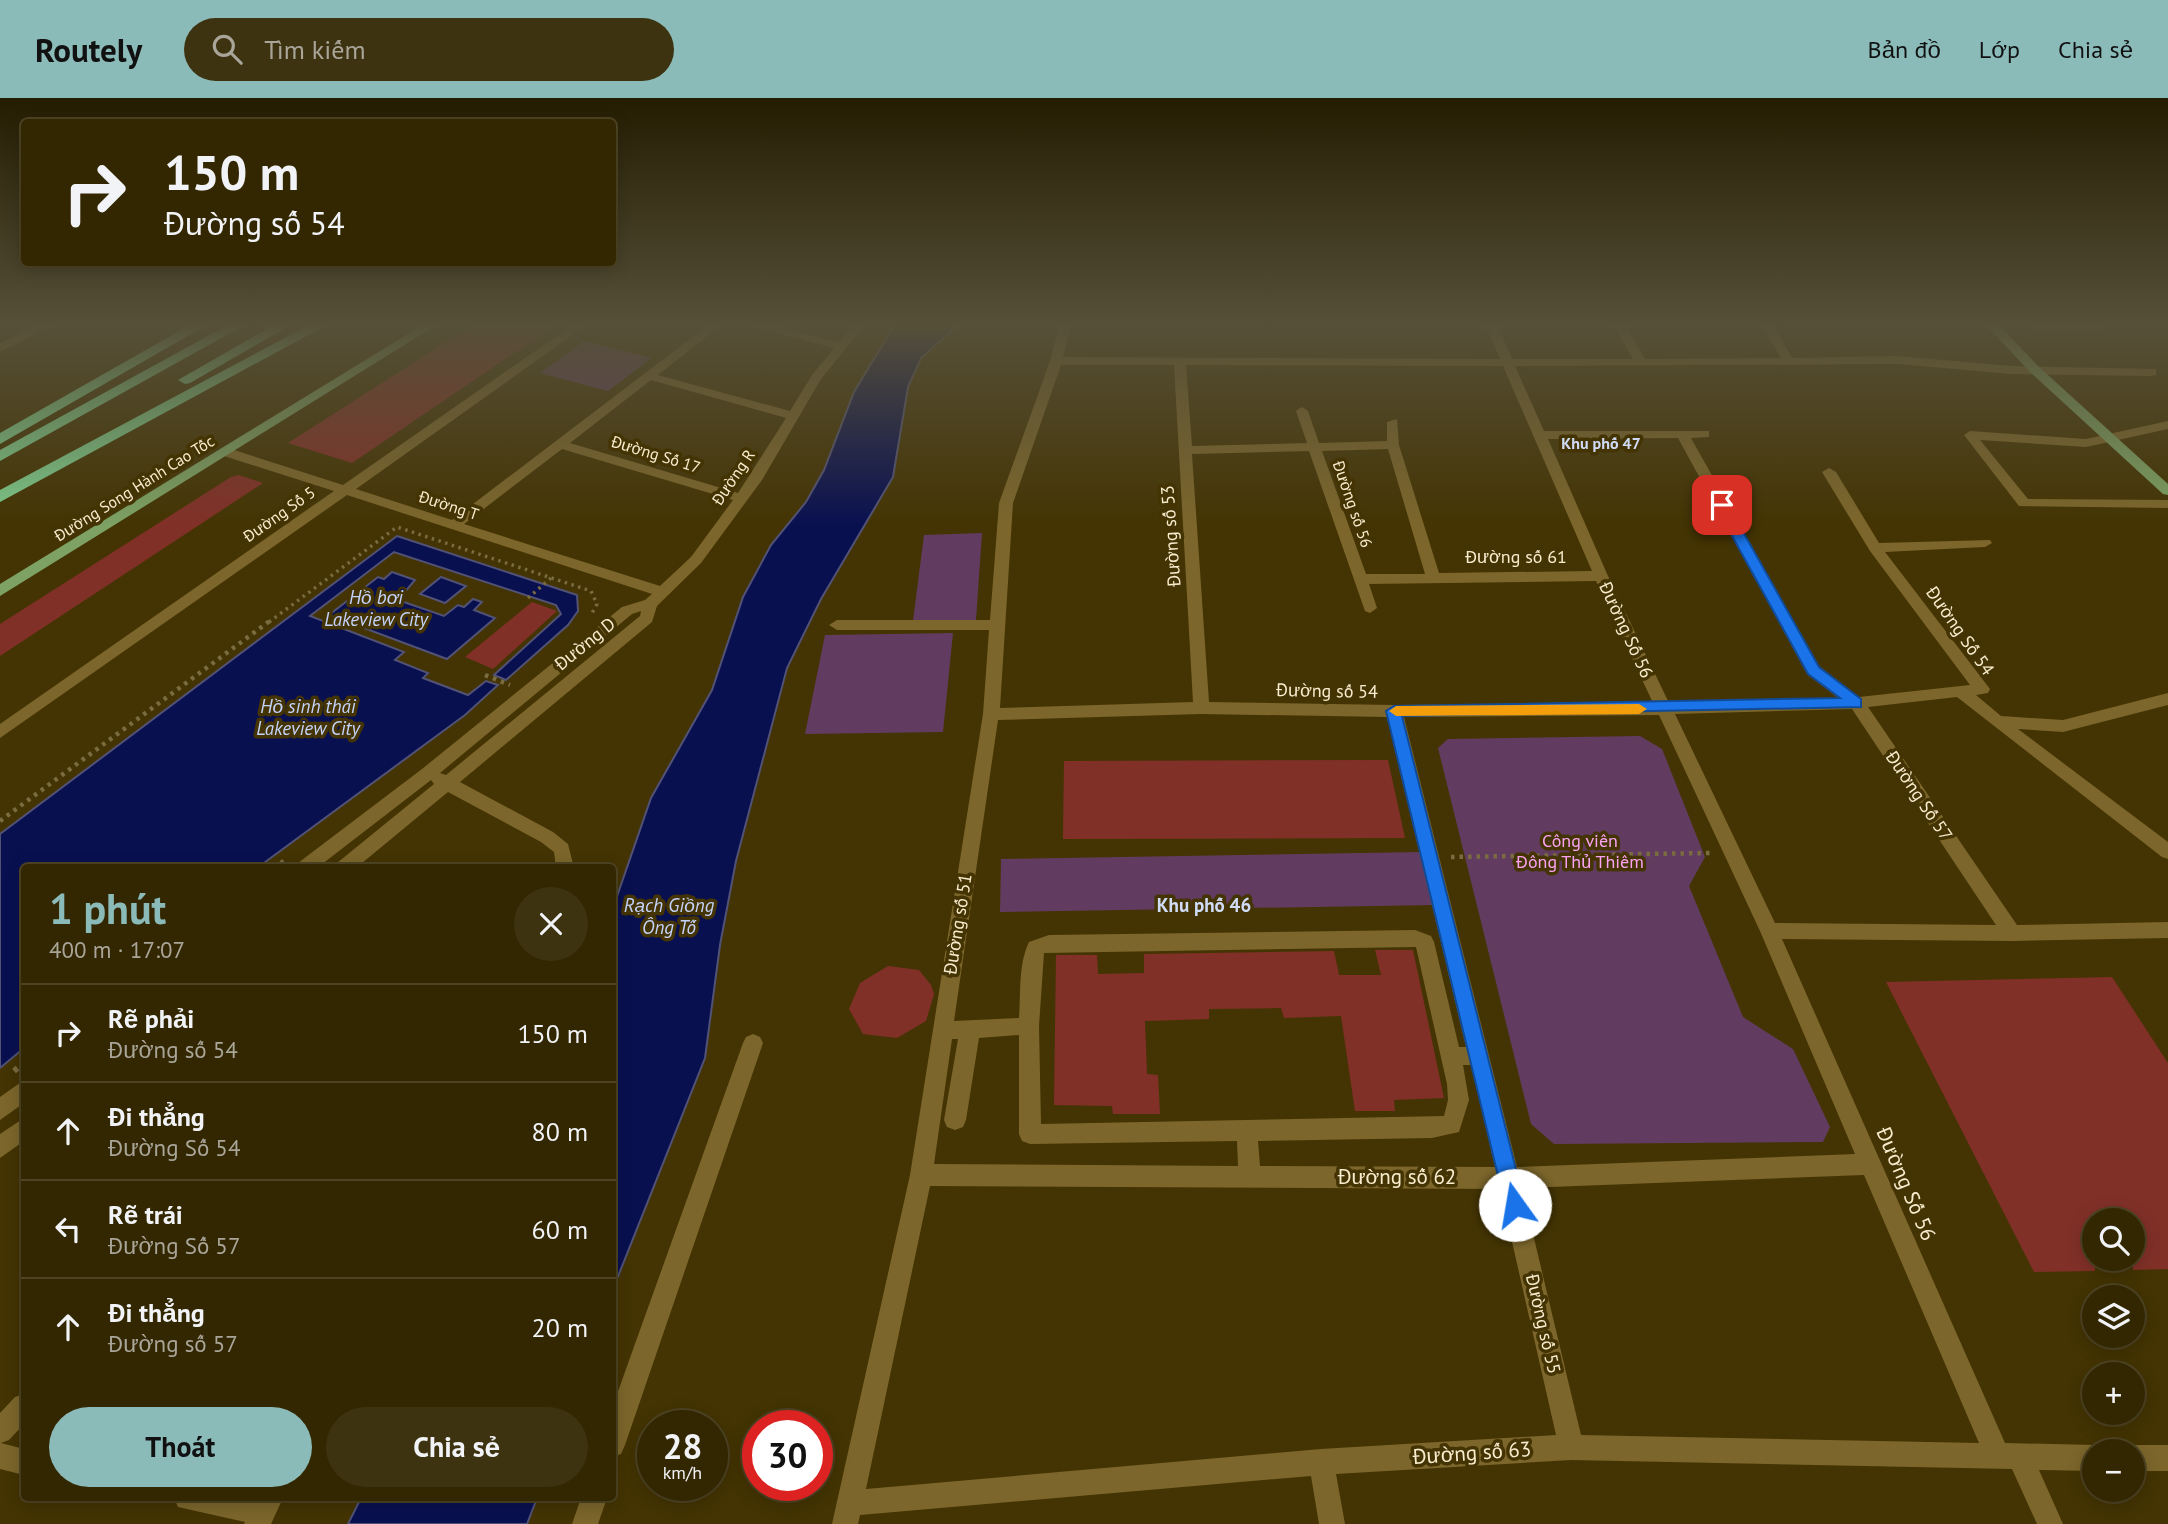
<!DOCTYPE html>
<html lang="vi">
<meta charset="utf-8">
<style>
body{margin:0;font-family:"PT Sans",sans-serif;background:#3e3311;color:#f1f3f6;height:100vh;display:flex;flex-direction:column;font-size:26px;white-space:nowrap}
*{box-sizing:border-box;margin:0}
p{font-size:23px;color:#a9a599}
.icon{flex:none;width:38px;height:38px;fill:none;stroke:currentColor;stroke-width:2;stroke-linecap:round;stroke-linejoin:round}
.map{position:relative;flex:1;overflow:hidden}
.details{position:absolute;left:21px;top:766px;width:595px;height:637px;display:flex;flex-direction:column;background:#332702;border-radius:7px;box-shadow:0 4px 18px #0003,0 0 0 2px #4e4424}
.details>*{flex:none}
.top-card{position:absolute;left:21px;top:21px;width:595px;height:147px;border-radius:7px;box-shadow:0 4px 18px #0003,0 0 0 2px #4e4424;background:#332702;color:#f1f3f6;overflow:hidden}
.buttons{position:absolute;left:2082px;top:1110px;display:grid;gap:14px}
.buttons a{display:grid;place-items:center;width:63px;height:63px;border-radius:50%;background:#332702;box-shadow:0 4px 18px #0003,0 0 0 2px #4e4424;font-size:35px}
.speed{position:absolute;left:637px;top:1312px;display:flex;gap:14px;font-size:35px;font-weight:700;text-align:center}
.speed>*{display:grid;place-content:center;width:91px;height:91px;border-radius:50%;background:#332702;box-shadow:0 4px 18px #0003,0 0 0 2px #4e4424;line-height:1}
.speed small{font-size:18px;font-weight:400}
.speed .limit{border:10px solid #d22;background:#fff;color:#111}
.pin{position:absolute;display:grid;place-items:center;width:60px;height:60px;color:#fff;margin:-30px;border-radius:14px;box-shadow:0 4px 10px #0006}
.me{position:absolute;width:77px;margin:-38px;rotate:347deg;stroke-linejoin:round;filter:drop-shadow(0 0 5px #0008)}
.turn{display:flex;align-items:center;gap:24px;height:147px;padding:0 28px;font-size:32px}
.turn .icon{width:91px;height:91px;stroke-width:2.5}
.turn b{display:block;font-size:49px;line-height:60px}
.round{display:grid;place-items:center;flex:none;width:74px;height:74px;border-radius:37px;background:#3e3311}
.headline{display:flex;align-items:center;justify-content:space-between;height:119px;padding:0 28px}
h1{font-size:42px;font-weight:800;line-height:52px;color:#8bbbb9}
.cta{display:flex;gap:14px;margin-top:auto;padding:14px 28px}
.cta a{flex:1;height:80px;border-radius:42px;background:#8bbbb9;color:#111;font-size:28px;font-weight:800;line-height:80px;text-align:center}
.cta a+a{background:#3e3311;color:#f1f3f6}
ul{padding:0;list-style:none}
li{display:flex;align-items:center;gap:21px;height:98px;padding:0 28px;border-top:2px solid #4e4424}
li div{flex:1}
li b{display:block;font-size:26px}
li em{font-style:normal}
header{display:flex;align-items:center;gap:42px;box-sizing:border-box;height:98px;padding:0 35px;background:#8bbbb9;color:#111}
header strong{font-size:33px}
nav{display:flex;gap:38px;margin-inline-start:auto;font-size:24px}
.search{width:490px;height:63px;background:#3e3311;display:flex;align-items:center;gap:18px;box-sizing:border-box;padding:0 24px;border-radius:38px;color:#a9a599;font-size:26px}
.map>svg:first-child{display:block}
.green{fill:#623c60}
.water{fill:#091050;stroke:#515276;stroke-width:2}
.building{fill:#813027}
.lines{fill:none;stroke-linecap:round;stroke-linejoin:round}
.path-far2{stroke:#7a6b40;stroke-width:3.5;stroke-dasharray:2.5 4.5;stroke-linecap:butt}
.path-far1{stroke:#7a6b40;stroke-width:4.5;stroke-dasharray:3.5 5;stroke-linecap:butt}
.path{stroke:#7a6b40;stroke-width:6;stroke-dasharray:4.5 7;stroke-linecap:butt}
.minor{fill:#7c662b;fill-rule:evenodd}
.major{fill:#7da264;fill-rule:evenodd}
.highway{fill:#7dca8a;fill-rule:evenodd}
.route{fill:#1a73e8;stroke:#114b97;stroke-width:2}
.slow{fill:#f59e0b}
.labels{text-anchor:middle;stroke-width:7;stroke-linejoin:round;paint-order:stroke}
.far-neighbourhood-label{font-size:16px;font-weight:bold;fill:#d0dbf6;stroke:#443403}
.far-street-label{font-size:16px;fill:#f8ecce;stroke:#443403}
.street-label{font-size:18px;fill:#f8ecce;stroke:#443403}
.park-label{font-size:18px;fill:#faa3f5;stroke:#443403}
.water-label{font-size:19px;font-style:italic;fill:#c4d3fb;stroke:#443403}
.neighbourhood-label{font-size:19px;font-weight:bold;fill:#d0dbf6;stroke:#443403}
.near-street-label{font-size:21px;fill:#f8ecce;stroke:#443403}
</style>
<header>
<strong>Routely</strong>
<div class="search"><svg class="icon" aria-label="search" viewBox="0 0 24 24"><circle cx="10" cy="10" r="6"/><path d="M15 15l6 6"/></svg>Tìm kiếm</div>
<nav><a>Bản đồ</a><a>Lớp</a><a>Chia sẻ</a></nav>
</header>
<div class="map">
<svg width="2168" height="1426" viewBox="0 0 2168 1426">
<rect width="100%" height="100%" fill="#443403"/>
<g class="green">
<path d="M 584,243 L 651,260 L 608,293 L 540,275 Z"/>
<path d="M 982,435 L 976,522 L 913,523 L 924,437 Z"/>
<path d="M 953,535 L 943,634 L 805,636 L 825,537 Z"/>
<path d="M 1640,638 L 1662,651 L 1705,759 L 1689,788 L 1743,919 L 1793,951 L 1830,1029 L 1823,1044 L 1554,1046 L 1531,1026 L 1438,650 L 1448,641 Z"/>
<path d="M 1421,754 L 1434,807 L 1000,814 L 1001,761 Z"/>
</g>
<g class="water">
<path d="M 894,228 L 957,228 L 921,260 L 908,289 L 893,379 L 821,501 L 787,570 L 736,763 L 720,847 L 705,960 L 613,1191 L 613,810 L 651,700 L 712,592 L 743,499 L 771,447 L 806,404 L 824,372 L 854,294 Z"/>
<path d="M 397,438 L 577,497 L 578,513 L 568,527 L 506,582 L 494,577 L 561,516 L 556,507 L 394,454 L 310,518 L 404,554 L 395,562 L 428,575 L 423,580 L 468,597 L 486,583 L 498,587 L 465,617 L 257,770 L 24,770 L 24,950 L 0,970 L 0,736 Z"/>
<path d="M 392,474 L 415,482 L 398,502 L 444,518 L 458,507 L 464,509 L 473,501 L 482,504 L 474,512 L 495,520 L 447,561 L 329,517 L 378,479 L 384,481 Z"/>
<path d="M 441,479 L 466,488 L 445,505 L 420,496 Z"/>
<path d="M 361,1400 L 537,1400 L 527,1426 L 348,1426 Z"/>
</g>
<g class="building">
<path d="M 471,228 L 554,228 L 352,365 L 288,345 Z"/>
<path d="M 239,377 L 263,385 L 0,558 L 0,526 L 231,379 Z"/>
<path d="M 532,504 L 557,513 L 493,571 L 465,559 Z"/>
<path d="M 1388,662 L 1405,740 L 1063,741 L 1064,663 Z"/>
<path d="M 1375,852 L 1413,852 L 1444,1000 L 1394,1002 L 1395,1013 L 1355,1013 L 1341,918 L 1284,920 L 1281,910 L 1209,911 L 1209,921 L 1145,923 L 1147,976 L 1158,977 L 1160,1016 L 1113,1016 L 1112,1008 L 1054,1007 L 1056,857 L 1097,857 L 1098,876 L 1144,875 L 1144,856 L 1334,853 L 1339,877 L 1381,877 Z"/>
<path d="M 888,868 L 919,872 L 931,887 L 934,896 L 926,923 L 897,940 L 863,936 L 849,911 L 860,885 Z"/>
<path d="M 2112,879 L 2168,965 L 2168,1171 L 2133,1172 L 2133,1122 L 2095,1122 L 2095,1173 L 2034,1174 L 1886,884 Z"/>
</g>
<g class="lines">
<g class="path-far2">
<path d="M 528,500 L 551,480"/>
<path d="M 269,524 L 397,429 L 591,493 L 597,506 L 591,517"/>
</g>
<g class="path-far1">
<path d="M 485,577 L 510,587"/>
<path d="M 0,723 L 271,522"/>
<path d="M 1451,759 L 1712,755"/>
<path d="M 274,770 L 285,762"/>
</g>
<path class="path" d="M 14,973 L 24,965"/>
<g class="minor">
<path d="M 36,228 L 51,228 L 0,254 L 0,245 Z"/>
<path d="M 571,228 L 585,228 L 356,391 L 452,422 L 707,228 L 720,228 L 658,277 L 790,313 L 812,277 L 834,250 L 752,228 L 773,228 L 839,244 L 852,228 L 864,228 L 821,281 L 762,382 L 701,465 L 657,508 L 652,524 L 460,684 L 553,734 L 568,746 L 574,770 L 556,770 L 554,754 L 541,744 L 448,694 L 356,770 L 334,770 L 337,765 L 434,686 L 431,682 L 317,770 L 295,770 L 298,765 L 422,671 L 622,509 L 645,502 L 652,496 L 347,397 L 0,640 L 0,626 L 334,393 L 221,357 L 221,351 L 231,351 L 343,387 ZM 651,282 L 786,320 L 738,395 L 570,345 ZM 562,351 L 733,402 L 691,459 L 660,488 L 464,426 ZM 641,513 L 640,518 L 446,677 L 440,675 L 632,516 Z"/>
<path d="M 1059,228 L 1071,228 L 1063,259 L 1500,261 L 1486,228 L 1498,228 L 1512,261 L 1633,261 L 1614,228 L 1626,228 L 1645,261 L 1781,260 L 1762,228 L 1774,228 L 1792,260 L 1898,258 L 2012,268 L 2156,271 L 2156,277 L 2152,278 L 2012,276 L 1898,266 L 1515,268 L 1544,333 L 1709,333 L 1709,339 L 1691,340 L 1819,568 L 1859,599 L 1970,587 L 1870,453 L 1822,374 L 1829,370 L 1836,374 L 1879,445 L 1990,442 L 1992,445 L 1985,449 L 1885,454 L 1990,591 L 1988,595 L 1976,597 L 2001,618 L 2063,622 L 2168,595 L 2168,607 L 2063,634 L 2018,631 L 2168,744 L 2168,761 L 2162,759 L 1957,599 L 1868,609 L 2017,827 L 2168,824 L 2168,840 L 2012,843 L 1782,841 L 2005,1345 L 2095,1347 L 2104,1351 L 2095,1353 L 2095,1373 L 2039,1372 L 2063,1426 L 2037,1426 L 2012,1371 L 1571,1362 L 1336,1376 L 1345,1426 L 1319,1426 L 1311,1378 L 860,1417 L 858,1426 L 832,1426 L 910,1077 L 983,616 L 989,532 L 837,532 L 829,527 L 837,522 L 990,522 L 999,405 L 1050,263 ZM 1061,267 L 1174,267 L 1193,604 L 1000,610 L 1013,405 ZM 1186,267 L 1503,268 L 1592,473 L 1439,475 L 1399,347 L 1397,321 L 1387,324 L 1387,343 L 1319,345 L 1308,313 L 1302,309 L 1296,313 L 1307,345 L 1192,348 ZM 1678,340 L 1807,576 L 1838,600 L 1669,605 L 1608,478 L 1548,341 ZM 1388,351 L 1425,476 L 1366,476 L 1322,353 ZM 1309,353 L 1365,513 L 1370,515 L 1377,510 L 1369,486 L 1596,483 L 1653,605 L 1394,607 L 1209,604 L 1192,356 ZM 1852,611 L 1996,827 L 1775,825 L 1675,616 ZM 1201,616 L 1387,619 L 1466,949 L 1459,949 L 1434,844 L 1431,838 L 1415,832 L 1049,837 L 1029,844 C 1018,867 1021,895 1019,920 L 954,923 L 998,622 ZM 1659,617 L 1760,833 L 1855,1056 L 1517,1069 L 1404,619 ZM 1416,849 L 1447,986 L 1448,1002 L 1444,1018 L 1041,1026 L 1039,928 L 1044,855 ZM 1019,937 L 1019,1036 L 1022,1043 L 1030,1046 L 1237,1043 L 1238,1068 L 934,1066 L 952,941 L 958,941 L 944,1022 L 947,1029 L 955,1032 L 963,1029 L 966,1022 L 979,940 ZM 1463,967 L 1471,967 L 1495,1069 L 1260,1068 L 1258,1043 L 1432,1040 L 1459,1034 L 1469,1002 ZM 1864,1077 L 1979,1345 L 1581,1337 L 1522,1090 ZM 930,1088 L 1500,1091 L 1556,1337 L 1321,1351 L 866,1391 Z"/>
<path d="M 2030,228 L 2104,228 L 2106,230 L 2100,233 L 2036,231 Z"/>
<path d="M 2168,323 L 2168,331 L 2086,349 L 1980,342 L 2028,401 L 2168,402 L 2168,410 L 2019,408 L 1964,337 L 1970,333 L 2086,341 Z"/>
<path d="M 753,936 L 760,939 L 763,945 L 625,1347 L 621,1356 L 612,1359 L 612,1310 L 743,945 L 746,939 Z"/>
<path d="M 24,982 L 24,1005 L 0,1022 L 0,999 Z"/>
<path d="M 24,1020 L 24,1043 L 0,1060 L 0,1036 Z"/>
<path d="M 24,1296 L 24,1326 L 9,1342 L 1,1345 L 24,1351 L 24,1377 L 0,1371 L 0,1315 L 15,1299 Z"/>
<path d="M 2133,1347 L 2168,1347 L 2168,1373 L 2133,1373 L 2133,1353 L 2123,1353 Z"/>
<path d="M 174,1400 L 283,1400 L 271,1426 L 244,1426 L 245,1424 L 178,1409 Z"/>
<path d="M 581,1400 L 607,1400 L 598,1426 L 572,1426 Z"/>
</g>
<g class="major">
<path d="M 421,228 L 435,228 L 0,498 L 0,486 Z"/>
<path d="M 1987,228 L 2000,228 L 2038,268 L 2168,386 L 2168,397 L 2163,396 L 2030,274 Z"/>
</g>
<g class="highway">
<path d="M 188,228 L 205,228 L 0,346 L 0,335 Z"/>
<path d="M 226,228 L 243,228 L 0,363 L 0,352 Z"/>
<path d="M 272,228 L 289,228 L 190,285 L 185,286 L 178,282 Z"/>
<path d="M 307,228 L 325,228 L 0,404 L 0,392 Z"/>
</g>
</g>
<linearGradient id="sky" x2="0" y2="1"><stop stop-color="#251d02"/><stop offset="0.53" stop-color="#565039"/><stop offset="1" stop-color="#565039" stop-opacity="0"/></linearGradient>
<rect width="2168" height="428" fill="url(#sky)"/>
<path class="route" d="M 1722,403 L 1728,407 L 1819,569 L 1861,601 L 1861,609 L 1402,618 L 1525,1107 L 1522,1114 L 1515,1117 L 1508,1114 L 1505,1107 L 1386,613 L 1394,608 L 1840,600 L 1808,576 L 1715,407 Z"/>
<path class="slow" d="M 1639,606 L 1647,611 L 1639,616 L 1396,618 L 1389,613 L 1396,608 Z"/>
<g class="labels">
<g class="far-neighbourhood-label">
<text x="1601" y="351">Khu phố 47</text>
</g>
<g class="far-street-label">
<text transform="translate(656 356) rotate(17)" y="6">Đường Số 17</text>
<text transform="translate(733 379) rotate(-56)" y="6">Đường R</text>
<text transform="translate(134 390) rotate(-32)" y="6">Đường Song Hành Cao Tốc</text>
<text transform="translate(1353 406) rotate(71)" y="6">Đường số 56</text>
<text transform="translate(449 407) rotate(18)" y="6">Đường T</text>
<text transform="translate(279 416) rotate(-35)" y="6">Đường Số 5</text>
</g>
<g class="street-label">
<text transform="translate(1171 438) rotate(-94)" y="6">Đường số 53</text>
<text x="1516" y="465">Đường số 61</text>
<text transform="translate(1626 532) rotate(65)" y="6">Đường Số 56</text>
<text transform="translate(1960 533) rotate(55)" y="6">Đường Số 54</text>
<text transform="translate(585 546) rotate(-39)" y="6">Đường D</text>
<text transform="translate(1327 593) rotate(1)" y="6">Đường số 54</text>
<text transform="translate(1919 698) rotate(56)" y="6">Đường Số 57</text>
<text transform="translate(958 826) rotate(-81)" y="6">Đường số 51</text>
<text transform="translate(1543 1226) rotate(77)" y="6">Đường số 55</text>
</g>
<g class="park-label">
<text x="1580" y="749">Công viên<tspan x="1580" dy="21">Đông Thủ Thiêm</tspan></text>
</g>
<g class="water-label">
<text x="376" y="506">Hồ bơi<tspan x="376" dy="22">Lakeview City</tspan></text>
<text x="308" y="615">Hồ sinh thái<tspan x="308" dy="22">Lakeview City</tspan></text>
<text x="669" y="814">Rạch Giồng<tspan x="669" dy="22">Ông Tố</tspan></text>
</g>
<g class="neighbourhood-label">
<text x="1204" y="814">Khu phố 46</text>
</g>
<g class="near-street-label">
<text x="1397" y="1086">Đường số 62</text>
<text transform="translate(1906 1086) rotate(67)" y="7">Đường Số 56</text>
<text transform="translate(1472 1355) rotate(-4)" y="7">Đường số 63</text>
</g>
</g>
</svg>
<div class="buttons">
<a><svg class="icon" aria-label="search" viewBox="0 0 24 24"><circle cx="10" cy="10" r="6"/><path d="M15 15l6 6"/></svg></a>
<a><svg class="icon" aria-label="layers" viewBox="0 0 24 24"><path d="M12 4l9 5-9 5-9-5zM3 14l9 5 9-5"/></svg></a>
<a>+</a>
<a>−</a>
</div>
<div class="speed"><div>28<small>km/h</small></div><div class="limit">30</div></div>
<div class="pin" style="left:1722px;top:407px;background:#d93025"><svg class="icon" aria-label="arrive" viewBox="0 0 24 24"><path d="M6 21V4h12l-3 4 3 4H6"/></svg></div>
<svg class="me" style="left:1515px;top:1107px" viewBox="-20 -20 40 40"><circle r="19" fill="#fff"/><path d="M0-13L10 11 0 6-10 11z" fill="#1a73e8"/></svg>
<div class="top-card">
<div class="turn"><svg class="icon" aria-label="right" viewBox="0 0 24 24"><path d="M7 20v-9h11M14 6l5 5-5 5"/></svg><div><b>150 m</b>Đường số 54</div></div>
</div>
<section class="details">
<div class="headline"><div><h1>1 phút</h1><p>400 m · 17:07</p></div><a class="round"><svg class="icon" aria-label="close" viewBox="0 0 24 24"><path d="M6 6l12 12M18 6L6 18"/></svg></a></div>
<ul>
<li><svg class="icon" aria-label="right" viewBox="0 0 24 24"><path d="M7 20v-9h11M14 6l5 5-5 5"/></svg><div><b>Rẽ phải</b><p>Đường số 54</p></div><em>150 m</em></li>
<li><svg class="icon" aria-label="ahead" viewBox="0 0 24 24"><path d="M12 20V5M6 11l6-6 6 6"/></svg><div><b>Đi thẳng</b><p>Đường Số 54</p></div><em>80 m</em></li>
<li><svg class="icon" aria-label="left" viewBox="0 0 24 24"><path d="M17 20v-9H6M10 6l-5 5 5 5"/></svg><div><b>Rẽ trái</b><p>Đường Số 57</p></div><em>60 m</em></li>
<li><svg class="icon" aria-label="ahead" viewBox="0 0 24 24"><path d="M12 20V5M6 11l6-6 6 6"/></svg><div><b>Đi thẳng</b><p>Đường số 57</p></div><em>20 m</em></li>
</ul>
<div class="cta"><a>Thoát</a><a>Chia sẻ</a></div>
</section>
</div>
